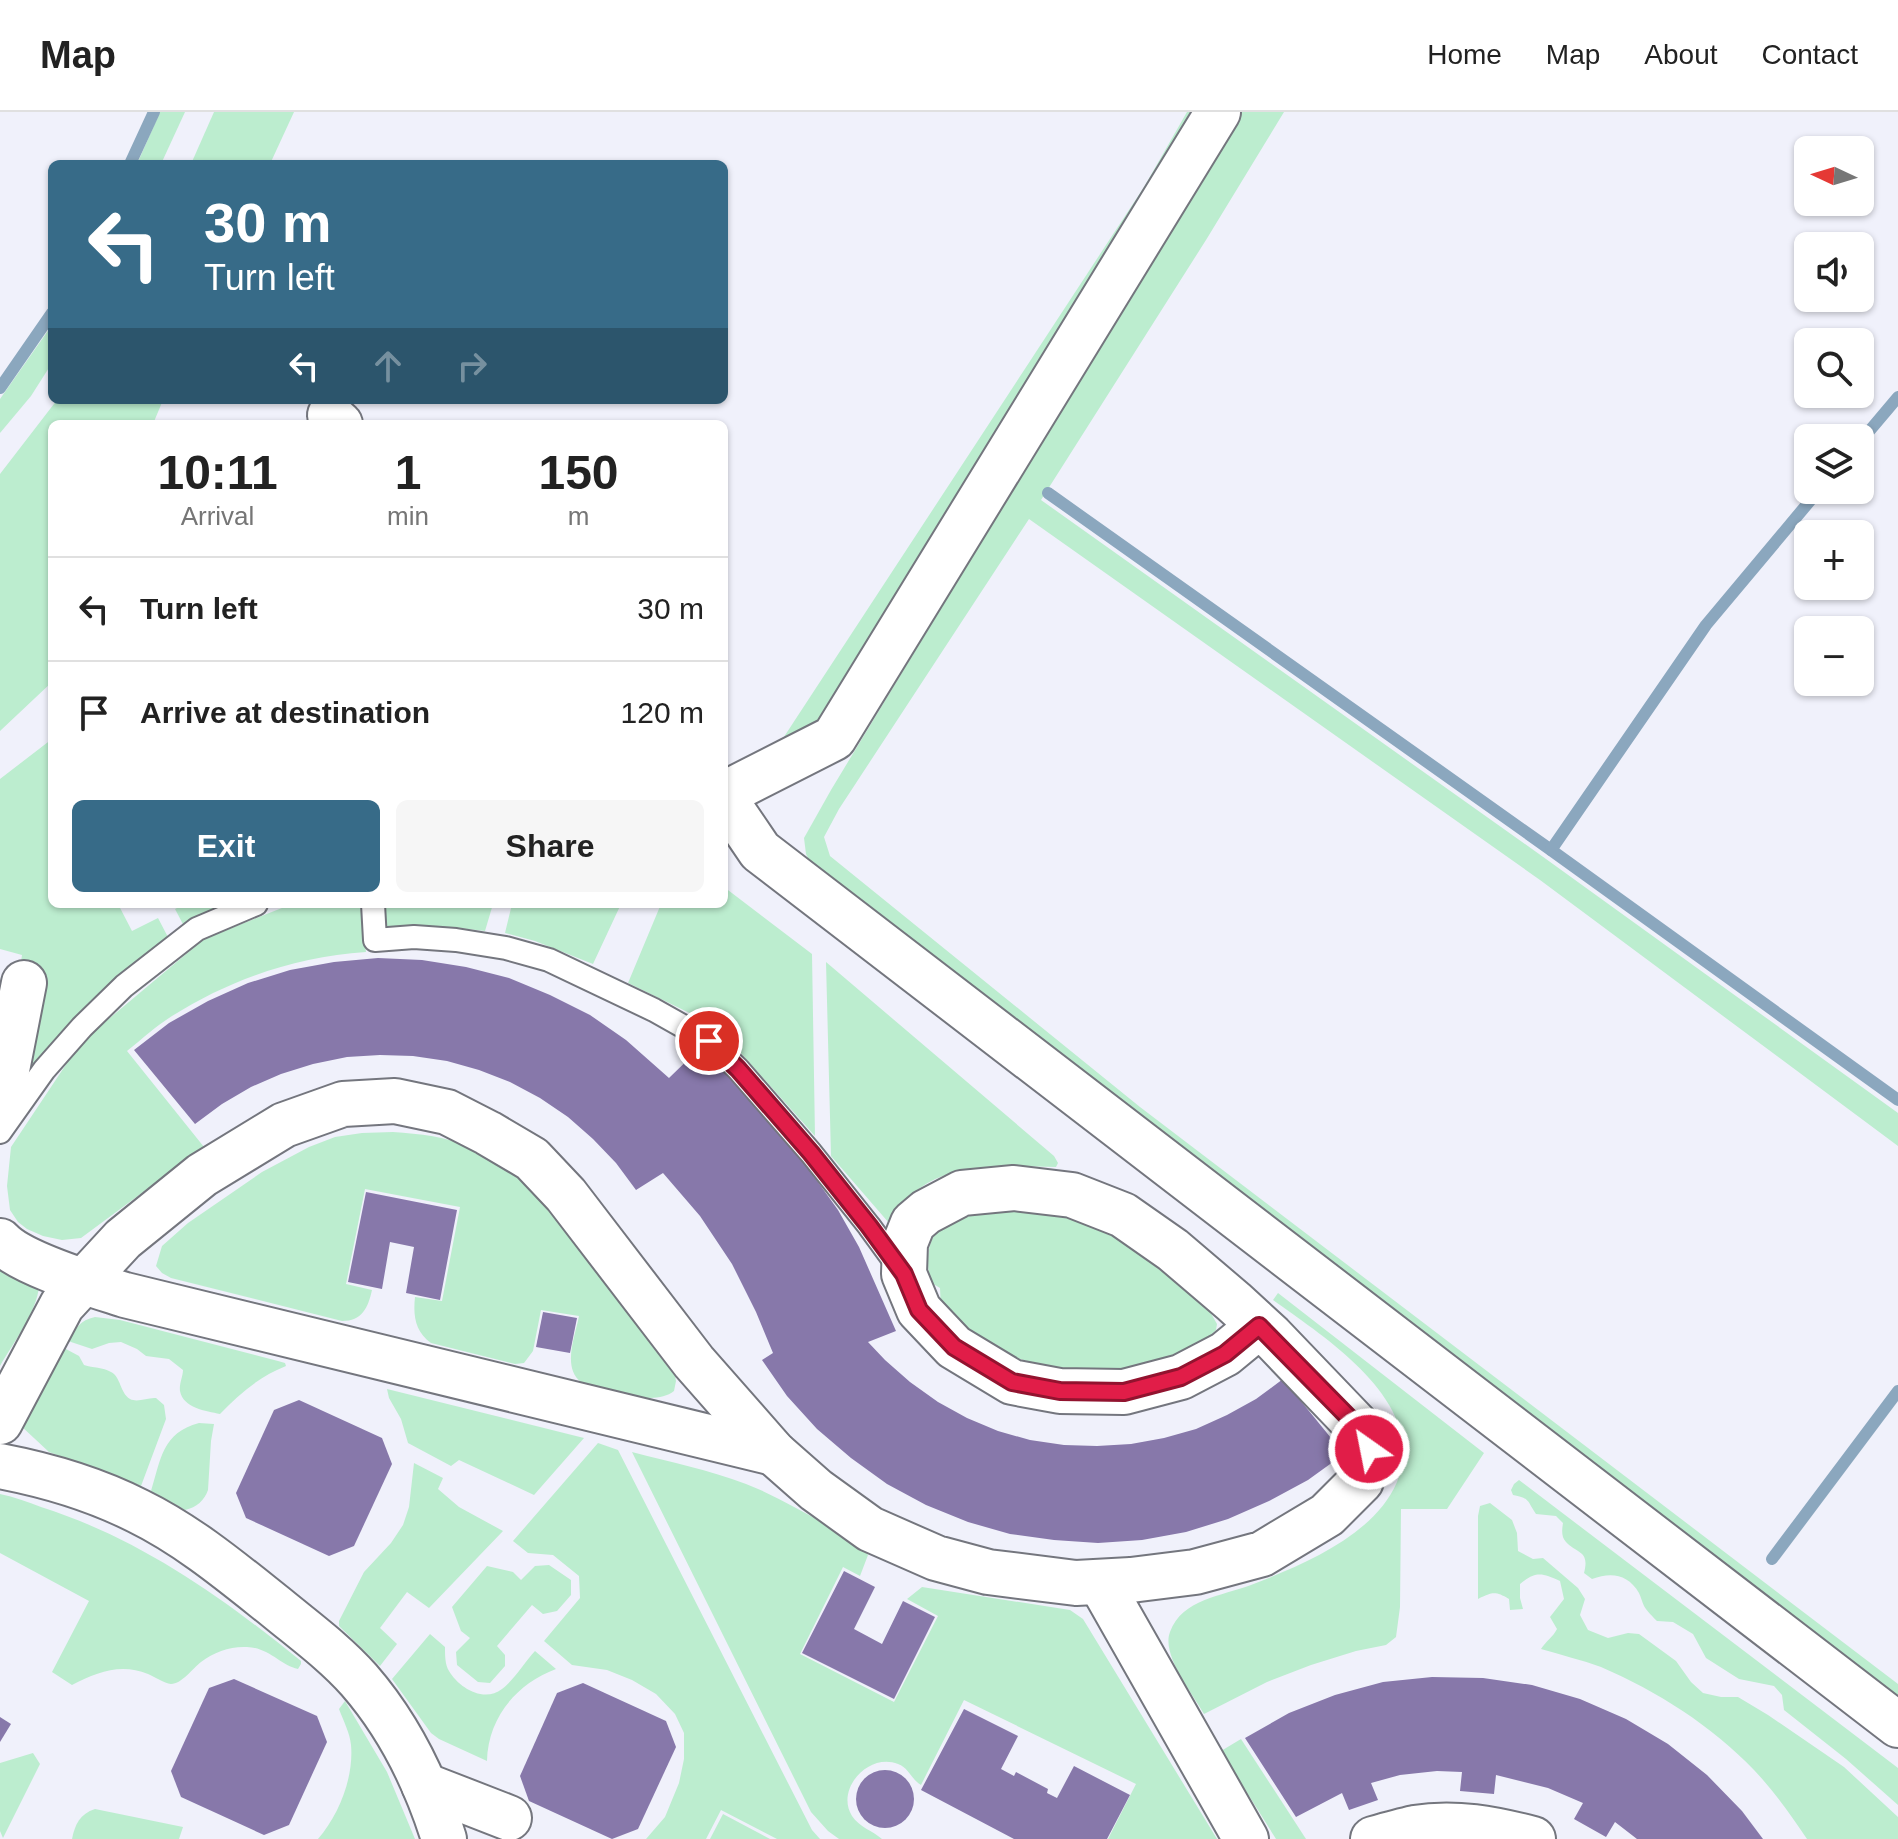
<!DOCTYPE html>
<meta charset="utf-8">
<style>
body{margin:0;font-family:Helvetica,sans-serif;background:#f6f6f6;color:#222;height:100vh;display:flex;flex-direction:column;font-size:30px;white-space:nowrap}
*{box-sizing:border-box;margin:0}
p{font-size:26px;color:#767676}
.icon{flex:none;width:44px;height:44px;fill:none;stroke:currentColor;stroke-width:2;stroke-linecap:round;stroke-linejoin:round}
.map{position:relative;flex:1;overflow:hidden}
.panel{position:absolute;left:48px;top:308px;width:680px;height:488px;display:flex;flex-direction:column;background:#fff;border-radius:12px;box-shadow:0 2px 6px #0004}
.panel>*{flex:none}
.banner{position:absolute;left:48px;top:48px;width:680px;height:244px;border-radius:12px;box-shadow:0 2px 6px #0004;background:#376b88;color:#fff;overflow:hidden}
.needle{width:52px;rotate:274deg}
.tools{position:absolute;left:1794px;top:24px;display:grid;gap:16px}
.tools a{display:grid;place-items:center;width:80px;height:80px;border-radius:12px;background:#fff;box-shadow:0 2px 6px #0004;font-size:40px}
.pin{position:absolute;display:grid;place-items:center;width:68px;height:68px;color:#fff;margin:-34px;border:4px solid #fff;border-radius:50%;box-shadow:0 2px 8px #0007}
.me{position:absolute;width:88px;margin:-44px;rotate:327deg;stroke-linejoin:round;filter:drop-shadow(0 0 6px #0008)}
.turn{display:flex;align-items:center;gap:28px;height:168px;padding:0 24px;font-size:36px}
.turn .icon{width:104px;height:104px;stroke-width:2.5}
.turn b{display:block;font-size:56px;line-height:68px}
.lanes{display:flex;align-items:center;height:76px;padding:0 24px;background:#0003;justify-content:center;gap:40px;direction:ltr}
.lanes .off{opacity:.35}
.eta{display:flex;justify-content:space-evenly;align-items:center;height:136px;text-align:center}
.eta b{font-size:48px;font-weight:600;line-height:56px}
.button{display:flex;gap:16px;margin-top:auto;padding:16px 24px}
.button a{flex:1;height:92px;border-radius:12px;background:#376b88;color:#fff;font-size:32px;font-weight:600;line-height:92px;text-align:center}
.button a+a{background:#f6f6f6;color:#222}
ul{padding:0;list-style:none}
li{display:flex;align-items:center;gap:24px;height:104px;padding:0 24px;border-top:2px solid #e0e0e0}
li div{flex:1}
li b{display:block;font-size:30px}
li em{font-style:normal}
header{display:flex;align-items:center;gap:48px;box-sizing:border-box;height:112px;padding:0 40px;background:#fff;border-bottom:2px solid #e0e0e0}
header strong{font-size:38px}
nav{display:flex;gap:44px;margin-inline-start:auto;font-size:28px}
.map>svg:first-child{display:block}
.green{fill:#bcedcf}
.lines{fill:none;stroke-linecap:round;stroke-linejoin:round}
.stream{stroke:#8ba7be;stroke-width:12}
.building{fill:#8778aa}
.service-casing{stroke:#74767e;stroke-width:26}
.minor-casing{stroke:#74767e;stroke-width:48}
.service{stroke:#fff;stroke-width:22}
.minor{stroke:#fff;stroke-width:44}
.route-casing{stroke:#92132f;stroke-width:20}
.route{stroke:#e11d48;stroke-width:14}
</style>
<header>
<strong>Map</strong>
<nav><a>Home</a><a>Map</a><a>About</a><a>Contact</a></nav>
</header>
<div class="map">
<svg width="1898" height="1727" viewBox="0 0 1898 1727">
<rect width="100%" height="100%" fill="#f0f1fb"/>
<g class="green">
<path d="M 160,0 L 185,0 L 161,52 L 137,52 Z"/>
<path d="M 214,0 L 294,0 L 270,52 L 191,52 Z"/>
<path d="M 1187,0 L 1212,0 L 782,667 C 768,684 764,693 740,692 L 1144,75 Z"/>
<path d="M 1241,0 L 1284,0 L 1206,128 L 1041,388 L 1546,747 L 1898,1001 L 1898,1034 L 1540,768 L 1029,407 L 839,697 L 824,725 L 830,744 L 1140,995 L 1898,1572 L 1898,1593 L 815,760 L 806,742 L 804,726 L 831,678 Z"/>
<path d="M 52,213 L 52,251 L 31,284 L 0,321 L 0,287 Z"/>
<path d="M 57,288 L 163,288 L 153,312 L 52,312 L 52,570 L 0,619 L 0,362 Z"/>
<path d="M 52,627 L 52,792 L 118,792 L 132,819 L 158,806 L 170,829 L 17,987 L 19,863 L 22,843 L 0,837 L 0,667 Z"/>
<path d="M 724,775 L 812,842 L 815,1024 L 722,920 L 710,911 L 628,871 L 661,792 L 724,792 Z"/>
<path d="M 185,792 L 229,792 L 185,816 L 175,797 Z"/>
<path d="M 292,792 L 360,792 L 366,840 C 295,845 231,867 172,904 C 156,914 142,927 127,939 L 204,1035 L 81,1126 L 62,1128 L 43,1124 L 27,1117 L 18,1110 L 10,1098 L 7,1074 L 11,1035 L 77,936 L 86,926 L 204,827 Z"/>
<path d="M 384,792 L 493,792 L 485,819 L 450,815 L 386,814 Z"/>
<path d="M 512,792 L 621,792 L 593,852 L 535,829 L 505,821 Z"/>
<path d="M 826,850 L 1054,1044 L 1058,1051 L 1056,1055 C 992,1053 925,1047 889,1111 L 831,1044 Z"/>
<path d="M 393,1020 C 420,1022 446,1024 471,1036 C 529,1062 564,1115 601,1165 C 626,1198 650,1231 675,1264 L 676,1269 L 674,1279 C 653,1296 605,1277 581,1270 C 562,1255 575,1225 579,1204 L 541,1198 L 533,1239 L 524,1251 L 515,1252 L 431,1231 C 415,1219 413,1204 415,1185 L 442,1189 L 460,1095 L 365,1077 L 346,1172 L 372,1178 C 368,1196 362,1209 342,1209 L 171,1166 L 162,1161 L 156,1154 L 162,1134 L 188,1111 L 262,1060 L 309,1035 L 335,1025 L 362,1021 Z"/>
<path d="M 999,1100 L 1040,1100 L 1072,1105 L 1107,1119 L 1205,1191 L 1217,1212 L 1216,1218 L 1208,1226 L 1148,1257 L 1104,1261 L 1048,1255 L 1003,1242 L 963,1220 L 941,1197 L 940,1176 L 930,1170 C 920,1111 949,1105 999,1100 Z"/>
<path d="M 0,1147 L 39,1174 C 37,1200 13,1231 0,1254 Z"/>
<path d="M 1278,1181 L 1484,1341 L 1447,1397 L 1401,1397 L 1400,1495 L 1396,1525 L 1386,1533 L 1356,1539 L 1311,1553 L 1267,1570 L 1204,1602 C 1193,1582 1161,1543 1170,1520 C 1182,1487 1222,1484 1251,1473 C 1302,1453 1374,1424 1397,1370 C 1429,1291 1327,1227 1273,1188 Z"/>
<path d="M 95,1205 L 120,1208 L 278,1249 L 285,1251 L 286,1254 C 260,1264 239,1282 220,1302 C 206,1299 183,1296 180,1279 C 179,1272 183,1264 183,1258 L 169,1247 L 146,1244 L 137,1237 L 121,1230 L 109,1231 L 92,1237 L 68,1229 C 75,1217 80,1208 95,1205 Z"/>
<path d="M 64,1236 L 79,1244 L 84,1253 C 93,1256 103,1255 111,1260 C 121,1265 120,1281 130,1287 C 138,1291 148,1285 156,1286 L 164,1293 L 166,1307 L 141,1374 L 49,1340 L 20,1313 Z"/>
<path d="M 387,1277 L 584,1326 L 534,1383 L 459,1348 L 451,1354 L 408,1331 L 401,1307 L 389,1286 Z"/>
<path d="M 199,1311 L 214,1312 L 211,1329 L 208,1378 C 204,1389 197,1395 185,1398 L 151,1379 C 161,1347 162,1321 199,1311 Z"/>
<path d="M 598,1331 L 618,1338 L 812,1718 L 820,1727 L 777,1727 L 721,1698 L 706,1727 L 646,1727 L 665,1705 L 679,1671 L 684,1647 L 684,1621 L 675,1602 L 656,1582 L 632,1568 L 607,1558 L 572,1553 L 544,1529 L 580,1486 L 579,1464 L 553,1443 L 528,1441 L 513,1429 Z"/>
<path d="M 632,1340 C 670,1350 709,1358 746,1372 C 775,1383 801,1399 829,1414 C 841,1421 861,1430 868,1443 L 860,1464 L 843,1455 L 800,1542 L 894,1590 L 938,1504 L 907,1487 L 922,1475 L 1070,1498 L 1083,1507 L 1217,1727 L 1108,1727 L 1136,1672 L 964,1588 L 921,1673 C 911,1667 909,1656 898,1652 C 869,1640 835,1677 852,1704 C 859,1715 873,1719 882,1727 L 839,1727 L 828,1719 L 811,1700 Z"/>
<path d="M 414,1351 L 443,1366 L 438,1377 L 459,1395 L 503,1419 L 429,1496 L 407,1480 L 380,1516 L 397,1532 L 380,1554 L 339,1514 L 339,1509 L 364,1460 L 391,1431 L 403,1413 L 409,1395 Z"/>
<path d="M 1519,1368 L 1898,1656 L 1898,1693 L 1846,1647 L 1784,1598 L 1782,1583 L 1774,1574 L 1739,1567 L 1706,1546 L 1693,1522 L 1673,1510 L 1657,1509 C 1653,1505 1647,1499 1644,1494 C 1642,1490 1641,1485 1639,1481 C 1628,1462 1611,1460 1592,1467 L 1584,1461 C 1590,1438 1577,1442 1566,1430 C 1561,1425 1562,1417 1563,1411 L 1556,1404 L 1536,1402 C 1527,1389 1530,1386 1513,1383 L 1511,1378 L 1514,1372 Z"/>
<path d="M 0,1382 C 14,1385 28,1390 41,1395 C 139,1426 222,1485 301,1549 L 301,1552 L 298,1557 C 281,1554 270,1536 247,1535 C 231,1534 214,1540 201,1550 C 193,1556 182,1572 171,1572 C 164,1571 155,1565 148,1562 C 121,1551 97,1560 72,1573 L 52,1560 L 89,1489 L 0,1441 Z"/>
<path d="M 1490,1391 L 1512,1408 L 1517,1421 L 1518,1439 L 1533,1447 L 1543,1446 L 1578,1476 L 1585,1487 L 1580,1503 L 1588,1518 L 1608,1526 L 1628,1521 L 1639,1522 L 1676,1549 L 1691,1570 L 1703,1581 L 1721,1585 L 1738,1585 L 1768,1603 L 1844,1655 L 1898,1705 L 1898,1727 L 1807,1727 C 1791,1703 1774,1679 1754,1658 C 1712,1614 1657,1579 1601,1555 C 1582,1548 1561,1543 1541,1537 C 1546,1529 1553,1525 1557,1517 L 1550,1505 L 1564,1487 L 1560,1469 C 1542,1461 1536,1459 1520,1472 L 1520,1486 L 1523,1497 L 1510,1498 L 1509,1487 C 1495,1479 1493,1480 1478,1487 L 1478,1404 L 1480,1394 Z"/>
<path d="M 549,1453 L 571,1468 L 571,1483 L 557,1499 L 543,1502 L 532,1493 L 497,1534 L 505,1543 L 505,1554 L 490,1571 L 478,1570 L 457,1553 L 456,1540 L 470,1526 L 461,1519 L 452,1495 L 487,1454 L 513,1460 L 521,1468 L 535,1454 Z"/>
<path d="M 430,1522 L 445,1535 C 445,1543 445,1553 449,1559 C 459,1576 484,1591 502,1577 C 513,1569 525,1550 535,1539 L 556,1557 C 516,1572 488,1606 487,1649 L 439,1627 L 431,1621 L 392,1567 Z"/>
<path d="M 345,1589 L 387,1660 L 415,1727 L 318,1727 C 339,1703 354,1665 351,1633 C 350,1621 343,1608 339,1597 Z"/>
<path d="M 1241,1627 L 1306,1727 L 1276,1727 L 1221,1639 Z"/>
<path d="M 33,1641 L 40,1652 L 3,1726 L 0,1719 L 0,1651 Z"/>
<path d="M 95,1697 L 183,1715 L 179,1727 L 72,1727 C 75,1712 80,1702 95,1697 Z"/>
<path d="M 723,1702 L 770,1727 L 710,1727 Z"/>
</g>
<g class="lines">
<g class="stream">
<path d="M 130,52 L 154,0"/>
<path d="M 0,276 L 52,201"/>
<path d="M 1860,330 L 1898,285"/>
<path d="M 1048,381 L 1551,738 L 1898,988"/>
<path d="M 1551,738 L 1706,513 L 1819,378"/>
<path d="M 1772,1447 L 1898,1279"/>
</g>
</g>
<g class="building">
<path d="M 378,846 L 422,848 L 466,855 L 509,866 L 550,883 L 590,903 L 626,928 L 669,966 L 702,934 L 761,998 L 803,1049 L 838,1098 L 859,1135 L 896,1219 L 868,1230 L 885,1248 L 910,1270 L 938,1290 L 967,1306 L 998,1319 L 1030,1328 L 1064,1333 L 1097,1334 L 1131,1332 L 1164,1326 L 1196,1317 L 1227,1303 L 1256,1287 L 1283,1267 L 1344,1342 L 1308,1368 L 1269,1389 L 1228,1407 L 1186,1420 L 1142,1428 L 1098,1431 L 1054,1428 L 1010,1422 L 968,1410 L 926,1393 L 887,1372 L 851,1346 L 817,1317 L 787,1284 L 762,1248 L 773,1241 L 756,1200 L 732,1152 L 700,1104 L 663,1061 L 636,1078 L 616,1051 L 593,1027 L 568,1005 L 540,986 L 510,970 L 479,958 L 447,949 L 413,944 L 380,943 L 347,945 L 313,952 L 281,962 L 251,975 L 222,992 L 195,1012 L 134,938 L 169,911 L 208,889 L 248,871 L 290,858 L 334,850 Z"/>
<path d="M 366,1080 L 457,1098 L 440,1188 L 406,1181 L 414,1135 L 390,1130 L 382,1177 L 348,1170 Z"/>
<path d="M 543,1200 L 577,1206 L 570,1241 L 536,1235 Z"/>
<path d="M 299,1288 L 382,1326 L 392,1352 L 354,1434 L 329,1444 L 246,1406 L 236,1381 L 274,1298 Z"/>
<path d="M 844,1459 L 875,1475 L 854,1517 L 882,1532 L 903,1489 L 935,1505 L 894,1587 L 802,1541 Z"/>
<path d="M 1432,1565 L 1483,1566 L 1532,1573 L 1580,1587 L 1626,1607 L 1668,1632 L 1707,1663 L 1742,1699 L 1763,1727 L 1637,1727 L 1615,1710 L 1606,1725 L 1574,1707 L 1583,1691 L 1548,1676 L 1496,1663 L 1494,1682 L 1460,1679 L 1462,1660 L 1437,1659 L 1400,1663 L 1371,1671 L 1378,1688 L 1349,1698 L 1342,1681 L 1296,1705 L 1245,1626 L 1289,1601 L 1335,1583 L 1383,1570 Z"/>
<path d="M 234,1567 L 317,1604 L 327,1630 L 289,1713 L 264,1723 L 181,1685 L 171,1659 L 209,1576 Z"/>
<path d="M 583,1571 L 666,1609 L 676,1635 L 638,1717 L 612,1727 L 529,1689 L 520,1664 L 557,1581 Z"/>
<path d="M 964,1597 L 1018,1624 L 1001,1657 L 1014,1664 L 1016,1660 L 1048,1677 L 1047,1681 L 1057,1686 L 1074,1654 L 1130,1683 L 1107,1727 L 1014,1727 L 921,1678 Z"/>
<path d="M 0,1605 L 11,1612 L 0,1630 Z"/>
<circle cx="885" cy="1687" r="29"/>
</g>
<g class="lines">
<defs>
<g id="service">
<path d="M 373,792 L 375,828 L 414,825 L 456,828 L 506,836 L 549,848 L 654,898 L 709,929 L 738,957 L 811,1041 L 869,1114 L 901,1158"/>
<path d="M 0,1020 L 44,958 L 82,915 L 124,874 L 197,817 L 256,792"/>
</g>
<g id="minor">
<path d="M 330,303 L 340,312"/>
<path d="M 724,682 L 834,626 L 1218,0"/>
<path d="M 724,686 L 760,739 L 1898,1613"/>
<path d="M 0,994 L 24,871"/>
<path d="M 0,1129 C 21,1152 94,1173 125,1183 L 774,1341"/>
<path d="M 0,1310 L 62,1193 L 123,1127 L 202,1063 L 284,1013 L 343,992 L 395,989 L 447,1000 L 488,1021 L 532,1047 L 566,1083 L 694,1250 L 774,1341 L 816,1378 L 870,1417 L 936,1446 L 988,1460 L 1076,1471 L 1131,1468 L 1195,1460 L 1262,1442 L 1327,1403 L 1361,1369 L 1369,1337 L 1365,1322 L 1271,1224 L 1234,1190 L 1173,1138 L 1123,1103 L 1072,1083 L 1014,1076 L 962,1081 L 926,1100 L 913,1111 L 905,1131 L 904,1162 L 919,1198 L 954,1235 L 1012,1270 L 1060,1279 L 1124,1280 L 1181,1265 L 1225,1242 L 1259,1214"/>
<path d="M 0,1354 C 47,1363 95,1377 138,1399 C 189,1424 233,1461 277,1496 C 305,1519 335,1541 359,1568 C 399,1614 426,1669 444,1727"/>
<path d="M 1100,1470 L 1246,1727"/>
<path d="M 424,1673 L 509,1706"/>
<path d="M 1373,1727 C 1387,1723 1401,1719 1415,1716 C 1455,1709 1494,1717 1533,1727"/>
</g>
</defs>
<use href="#service" class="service-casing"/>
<use href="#minor" class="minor-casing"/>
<use href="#service" class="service"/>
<use href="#minor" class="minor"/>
</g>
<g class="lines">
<defs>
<path id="route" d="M 709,929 L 738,957 L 811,1041 L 869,1114 L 904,1162 L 919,1198 L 954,1235 L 1012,1270 L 1060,1279 L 1124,1280 L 1181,1265 L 1225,1242 L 1259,1214 L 1365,1322 L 1369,1337"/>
</defs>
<use href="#route" class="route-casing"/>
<use href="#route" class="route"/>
</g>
</svg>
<div class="tools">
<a><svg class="needle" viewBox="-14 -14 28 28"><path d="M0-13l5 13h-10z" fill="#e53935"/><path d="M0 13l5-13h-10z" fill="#767676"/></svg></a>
<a><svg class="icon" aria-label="sound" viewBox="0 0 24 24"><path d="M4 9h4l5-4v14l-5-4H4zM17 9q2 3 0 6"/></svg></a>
<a><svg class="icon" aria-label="search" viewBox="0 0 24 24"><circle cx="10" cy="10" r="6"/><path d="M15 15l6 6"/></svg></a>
<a><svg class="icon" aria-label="layers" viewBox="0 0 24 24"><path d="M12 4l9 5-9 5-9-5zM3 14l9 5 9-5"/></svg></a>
<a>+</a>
<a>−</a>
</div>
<div class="pin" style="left:709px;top:929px;background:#d93025"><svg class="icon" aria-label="arrive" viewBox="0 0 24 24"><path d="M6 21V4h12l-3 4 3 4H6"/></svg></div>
<svg class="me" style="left:1369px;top:1337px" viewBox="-20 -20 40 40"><circle r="17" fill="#e11d48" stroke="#fff" stroke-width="3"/><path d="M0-11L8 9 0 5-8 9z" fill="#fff"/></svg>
<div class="banner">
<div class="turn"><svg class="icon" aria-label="left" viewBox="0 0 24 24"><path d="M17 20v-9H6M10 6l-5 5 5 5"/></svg><div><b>30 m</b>Turn left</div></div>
<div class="lanes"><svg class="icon" aria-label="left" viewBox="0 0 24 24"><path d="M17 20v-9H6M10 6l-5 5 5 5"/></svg><svg class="icon off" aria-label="ahead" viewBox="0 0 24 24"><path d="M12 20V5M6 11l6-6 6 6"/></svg><svg class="icon off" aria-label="right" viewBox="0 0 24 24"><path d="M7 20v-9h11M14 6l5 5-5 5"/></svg></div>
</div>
<section class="panel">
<div class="eta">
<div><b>10:11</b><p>Arrival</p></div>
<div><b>1</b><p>min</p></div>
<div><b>150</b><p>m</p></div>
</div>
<ul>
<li><svg class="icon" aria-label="left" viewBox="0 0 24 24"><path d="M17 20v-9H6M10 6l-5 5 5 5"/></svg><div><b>Turn left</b></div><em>30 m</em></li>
<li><svg class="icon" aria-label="arrive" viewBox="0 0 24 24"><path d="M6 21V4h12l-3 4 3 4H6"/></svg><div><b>Arrive at destination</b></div><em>120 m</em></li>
</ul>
<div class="button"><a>Exit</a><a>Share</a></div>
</section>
</div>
